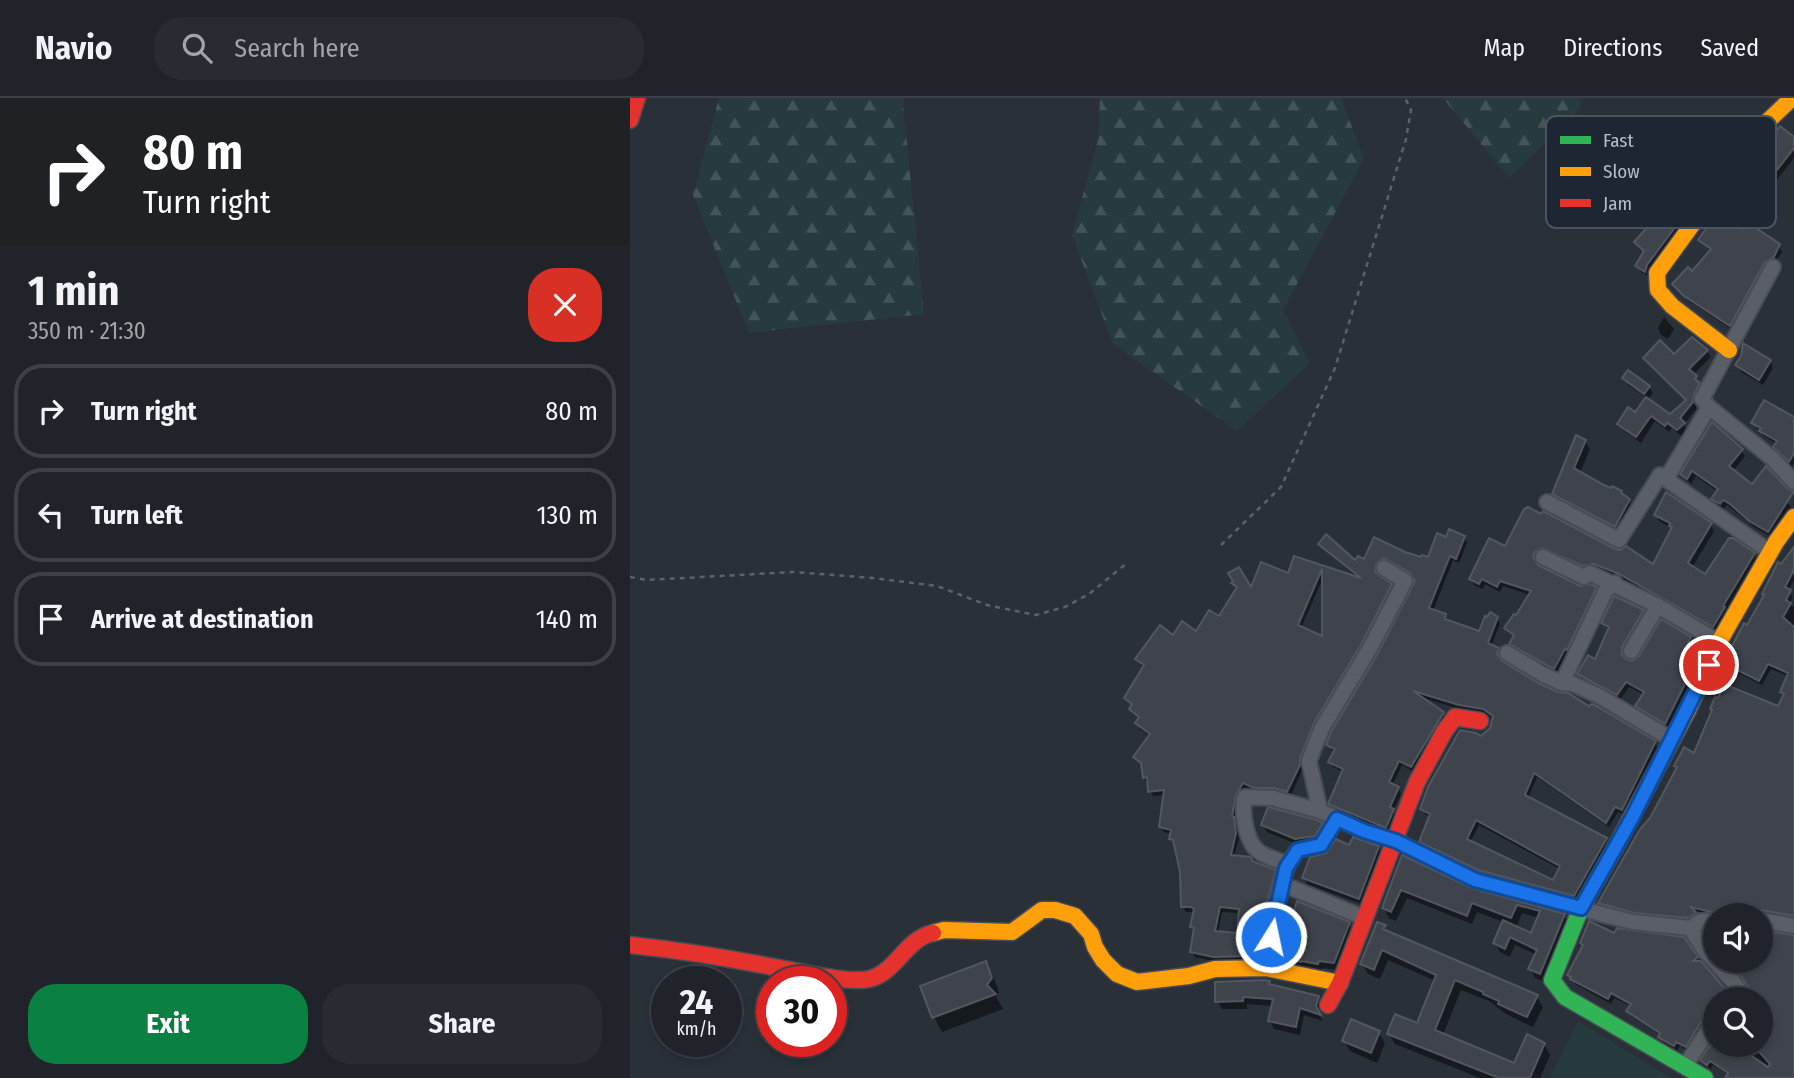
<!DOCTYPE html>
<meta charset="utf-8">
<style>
body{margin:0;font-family:"Fira Sans Condensed",sans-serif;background:#282c32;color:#f1f3f6;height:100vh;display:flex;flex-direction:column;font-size:26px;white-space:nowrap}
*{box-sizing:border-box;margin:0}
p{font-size:23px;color:#a2a4a8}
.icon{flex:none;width:38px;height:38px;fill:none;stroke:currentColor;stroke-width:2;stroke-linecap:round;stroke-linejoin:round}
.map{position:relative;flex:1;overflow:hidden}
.side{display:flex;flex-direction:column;background:#20242a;width:630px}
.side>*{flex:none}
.banner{background:#202124;color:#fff;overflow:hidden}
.controls{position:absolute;left:1073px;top:805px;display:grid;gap:14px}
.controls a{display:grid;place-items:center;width:70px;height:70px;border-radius:50%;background:#20242a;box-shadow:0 4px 10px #0003,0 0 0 2px #3d4147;font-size:35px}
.speed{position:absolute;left:21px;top:868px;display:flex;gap:14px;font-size:35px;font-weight:700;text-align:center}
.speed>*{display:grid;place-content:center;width:91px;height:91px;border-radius:50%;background:#20242a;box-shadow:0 4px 10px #0003,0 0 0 2px #3d4147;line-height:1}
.speed small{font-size:18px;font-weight:400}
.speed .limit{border:10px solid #d22;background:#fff;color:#111}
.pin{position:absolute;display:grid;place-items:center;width:60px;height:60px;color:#fff;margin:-30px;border:4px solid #fff;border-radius:50%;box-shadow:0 2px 7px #0007}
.me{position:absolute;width:77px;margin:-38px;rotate:10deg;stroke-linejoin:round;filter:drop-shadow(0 0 5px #0008)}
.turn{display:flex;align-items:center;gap:24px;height:147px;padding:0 28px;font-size:32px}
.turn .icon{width:91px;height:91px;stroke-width:2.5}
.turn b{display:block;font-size:49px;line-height:60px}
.round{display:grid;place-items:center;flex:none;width:74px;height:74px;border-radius:28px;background:#282c32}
.headline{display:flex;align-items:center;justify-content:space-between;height:119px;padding:0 28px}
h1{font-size:42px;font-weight:700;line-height:52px}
.primary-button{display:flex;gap:14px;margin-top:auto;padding:14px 28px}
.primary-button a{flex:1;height:80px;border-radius:28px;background:#0b8043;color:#fff;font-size:28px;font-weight:700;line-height:80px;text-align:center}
.primary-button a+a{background:#282c32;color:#f1f3f6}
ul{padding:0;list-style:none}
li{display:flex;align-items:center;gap:21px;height:94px;margin:0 14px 10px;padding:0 14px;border:4px solid #3d4147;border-radius:28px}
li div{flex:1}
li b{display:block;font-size:26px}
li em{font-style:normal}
header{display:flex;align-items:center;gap:42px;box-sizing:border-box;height:98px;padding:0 35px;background:#20242a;border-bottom:2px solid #3d4147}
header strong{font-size:33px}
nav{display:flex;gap:38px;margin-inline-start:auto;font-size:24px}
.search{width:490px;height:63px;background:#282c32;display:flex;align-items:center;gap:18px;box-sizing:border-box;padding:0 24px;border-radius:28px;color:#a2a4a8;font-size:26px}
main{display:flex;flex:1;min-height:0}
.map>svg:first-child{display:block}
.forest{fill:url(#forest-firs)}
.garden{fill:#273a3e}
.shadow{fill:#0007;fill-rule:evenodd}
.building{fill:#3f444c;stroke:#52575f;stroke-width:2;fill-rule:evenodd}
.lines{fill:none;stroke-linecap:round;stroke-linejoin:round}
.street-casing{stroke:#484c55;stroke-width:18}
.fast-casing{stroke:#484c55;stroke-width:19}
.slow-casing{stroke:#484c55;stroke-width:19}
.jam-casing{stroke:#484c55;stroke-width:19}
.path{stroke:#5c6268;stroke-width:2.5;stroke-dasharray:5 5;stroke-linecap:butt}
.street{stroke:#5a5e66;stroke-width:14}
.fast{stroke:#30b455;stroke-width:16}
.slow{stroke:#ff9f0a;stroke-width:16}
.jam{stroke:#e5322d;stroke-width:16}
.route-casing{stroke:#114b97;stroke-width:18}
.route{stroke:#1a73e8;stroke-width:12}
.key{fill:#1d2633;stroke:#4a5360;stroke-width:2}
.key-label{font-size:19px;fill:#b4bcc9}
</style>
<header>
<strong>Navio</strong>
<div class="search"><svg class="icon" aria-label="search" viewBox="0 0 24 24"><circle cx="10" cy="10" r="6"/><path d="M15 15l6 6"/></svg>Search here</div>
<nav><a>Map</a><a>Directions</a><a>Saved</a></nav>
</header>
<main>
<section class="side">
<div class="banner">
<div class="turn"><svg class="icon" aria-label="right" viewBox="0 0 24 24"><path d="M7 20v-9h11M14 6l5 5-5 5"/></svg><div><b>80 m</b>Turn right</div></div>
</div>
<div class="headline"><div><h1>1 min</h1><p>350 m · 21:30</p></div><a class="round" style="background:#d93025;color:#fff"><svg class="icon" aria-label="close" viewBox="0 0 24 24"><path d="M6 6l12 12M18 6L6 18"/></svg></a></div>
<ul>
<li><svg class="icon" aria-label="right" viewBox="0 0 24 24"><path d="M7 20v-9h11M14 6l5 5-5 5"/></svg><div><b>Turn right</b></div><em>80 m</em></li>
<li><svg class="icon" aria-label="left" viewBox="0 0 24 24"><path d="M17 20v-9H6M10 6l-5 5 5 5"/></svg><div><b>Turn left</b></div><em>130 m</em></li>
<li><svg class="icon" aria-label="arrive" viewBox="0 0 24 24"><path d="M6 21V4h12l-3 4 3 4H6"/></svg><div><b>Arrive at destination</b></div><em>140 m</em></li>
</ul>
<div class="primary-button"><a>Exit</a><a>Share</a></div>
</section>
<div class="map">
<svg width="1164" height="980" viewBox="0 0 1164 980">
<defs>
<pattern id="forest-firs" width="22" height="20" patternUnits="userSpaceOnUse" patternTransform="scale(1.75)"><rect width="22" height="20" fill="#273a3e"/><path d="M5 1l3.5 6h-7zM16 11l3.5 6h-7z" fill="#445559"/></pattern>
</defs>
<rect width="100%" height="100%" fill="#2a3038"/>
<g class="forest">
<path d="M 89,0 L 275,0 L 273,5 L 294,216 L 119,235 L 63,97 Z"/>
<path d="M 470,0 L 711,0 L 734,61 L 653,212 L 680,265 L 607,333 L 483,246 L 442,137 L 468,42 Z"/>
<path d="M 813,0 L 951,0 L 950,11 L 879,80 Z"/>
</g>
<path class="garden" d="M 948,923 L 1041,980 L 920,980 Z"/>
<g class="shadow">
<path d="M 1164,42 L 1164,60 L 1139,92 L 1140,94 L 1128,114 L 1107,101 L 1103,94 Z"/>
<path d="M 1033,59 L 1077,85 L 1081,91 L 1019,179 L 1011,174 L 1007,168 L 1015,155 L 1006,144 L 1034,113 L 1037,105 L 1014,80 Z"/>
<path d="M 1114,133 L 1148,148 L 1152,154 L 1104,233 L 1059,203 L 1048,192 L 1081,153 L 1070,142 Z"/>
<path d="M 1034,219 L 1044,231 L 1038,241 L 1031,237 L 1028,230 Z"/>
<path d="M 1077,253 L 1081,259 L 1063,277 L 1072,293 L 1066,304 L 1066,311 L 1054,326 L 1057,332 L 1051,338 L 1042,330 L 1039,334 L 1025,323 L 1011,345 L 993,332 L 989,326 L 1006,316 L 1017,300 L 998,287 L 994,280 L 1019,289 L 1023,295 L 1018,302 L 1041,319 L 1057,304 L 1019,267 L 1015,260 Z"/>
<path d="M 1113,259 L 1140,263 L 1143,270 L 1133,287 L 1111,274 L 1107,267 Z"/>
<path d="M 1164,319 L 1164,365 L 1162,368 L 1148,354 L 1145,349 L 1147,346 L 1134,338 L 1123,325 Z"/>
<path d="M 955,343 L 960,351 L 950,375 L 973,388 L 991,394 L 1004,410 L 990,436 L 929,404 L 924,396 Z"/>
<path d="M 1111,352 L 1115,358 L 1103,373 L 1122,388 L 1157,403 L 1161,409 L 1142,439 L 1124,429 L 1097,407 L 1094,411 L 1087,407 L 1083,401 L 1088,394 L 1066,378 L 1061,386 L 1052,376 Z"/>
<path d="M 895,413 L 1024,469 L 1043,431 L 1029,423 L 1026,417 L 1081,427 L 1084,433 L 1062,470 L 1076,478 L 1102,441 L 1124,457 L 1128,463 L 1087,534 L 994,482 L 968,472 L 958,473 L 911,456 L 906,466 L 949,489 L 966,490 L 969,496 L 927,576 L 884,552 L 881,546 L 885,540 L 876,530 L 886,520 L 901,497 L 873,488 L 870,494 L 855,486 L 853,491 L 844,487 L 841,481 L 876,451 Z"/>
<path d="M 834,440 L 837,445 L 829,465 L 823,462 L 803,513 L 815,517 L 819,524 L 850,535 L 867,520 L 870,526 L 861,549 L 868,551 L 871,557 L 869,562 L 909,587 L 1025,645 L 1028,650 L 995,717 L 988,714 L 979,729 L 907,679 L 898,700 L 975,741 L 978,747 L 947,803 L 853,777 L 794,749 L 791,743 L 801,719 L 795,716 L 792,710 L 861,631 L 864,621 L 857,616 L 833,612 L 790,599 L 812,615 L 815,621 L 784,674 L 772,667 L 762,688 L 768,690 L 771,696 L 763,713 L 766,718 L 759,734 L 703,711 L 700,706 L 714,674 L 703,669 L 700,664 L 705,654 L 698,647 L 750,556 L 787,483 L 784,480 L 763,466 L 753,466 L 748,471 L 747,478 L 761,488 L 764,493 L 734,551 L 686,631 L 672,666 L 672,673 L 660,699 L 628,695 L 616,689 L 608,703 L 605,722 L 609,741 L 604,759 L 645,773 L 648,779 L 630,863 L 587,864 L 565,859 L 562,854 L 565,834 L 562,828 L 565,814 L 556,814 L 553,809 L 552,774 L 546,747 L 540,741 L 542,736 L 534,734 L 530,729 L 535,697 L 523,698 L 514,679 L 513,668 L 505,659 L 520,638 L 510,631 L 507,625 L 510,621 L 504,616 L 501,611 L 503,608 L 496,600 L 515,570 L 507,561 L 543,539 L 566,536 L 590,521 L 607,490 L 604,485 L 621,493 L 659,478 L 665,460 L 731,482 L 693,451 L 690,446 L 726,465 L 775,456 L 799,461 L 817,441 ZM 694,478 L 694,540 L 671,530 ZM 849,727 L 930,771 L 924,784 L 840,745 ZM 592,814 L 610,815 L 608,837 L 588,835 Z"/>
<path d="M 1164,452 L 1164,482 L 1158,493 L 1163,499 L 1159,506 L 1164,509 L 1164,823 L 1141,819 L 1136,810 L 1127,817 L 1085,817 L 1061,825 L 1009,819 L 973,810 L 970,805 L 1022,721 L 1065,657 L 1149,610 L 1155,598 L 1152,594 L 1158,578 L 1141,571 L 1132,587 L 1098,570 L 1095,565 Z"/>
<path d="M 1013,513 L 1016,519 L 995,555 L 995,562 L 1002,564 L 1060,540 L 1063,546 L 1061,549 L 1072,563 L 1039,631 L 1010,614 L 1007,608 L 1015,597 L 999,589 L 990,602 L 952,581 L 949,576 L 965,563 L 979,533 L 973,525 Z"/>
<path d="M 633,727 L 692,727 L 696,733 L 688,745 L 669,747 L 637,734 Z"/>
<path d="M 720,749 L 748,749 L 752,755 L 732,806 L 677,786 L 674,780 Z"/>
<path d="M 773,759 L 842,792 L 934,817 L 939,827 L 915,884 L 905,880 L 900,870 L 907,857 L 885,847 L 880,859 L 870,854 L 865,845 L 874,824 L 847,814 L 842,826 L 777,800 L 766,823 L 759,820 L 754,810 ZM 892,815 L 909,820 L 902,838 L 886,830 Z"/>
<path d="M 719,826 L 723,833 L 708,872 L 692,870 L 692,873 L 656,866 L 652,859 Z"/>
<path d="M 754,828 L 759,836 L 907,899 L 913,909 L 903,929 L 876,916 L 859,903 L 831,892 L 813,937 L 885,967 L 914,946 L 920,957 L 910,980 L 850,980 L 765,946 L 759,936 L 788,927 L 806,883 L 758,862 L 750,881 L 738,876 L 732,866 Z"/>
<path d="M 1130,832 L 1164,839 L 1164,980 L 1097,980 L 1099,977 L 1083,967 L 1080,971 L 1072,962 L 1085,943 L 1085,947 L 1130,947 L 1130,901 L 1125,901 L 1125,897 L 1115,882 L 1099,863 L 1130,863 Z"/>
<path d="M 1085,834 L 1085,848 L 1076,835 Z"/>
<path d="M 984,838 L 1066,860 L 1102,901 L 1085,901 L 1085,919 L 1059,954 L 1050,948 L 1047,952 L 1033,944 L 1031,937 L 1001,918 L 998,913 L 1001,908 L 984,900 L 981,906 L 945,886 L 939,877 Z"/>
<path d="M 355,866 L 364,880 L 369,895 L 366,899 L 373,911 L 312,934 L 304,919 Z"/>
<path d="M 639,885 L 640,888 L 688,900 L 692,908 L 689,917 L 693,923 L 674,917 L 670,937 L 644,931 L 640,923 L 643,908 L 617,906 L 617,911 L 592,911 L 587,903 Z"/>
<path d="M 749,935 L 755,945 L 747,965 L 720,953 L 714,943 Z"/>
</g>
<g class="building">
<path d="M 1150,28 L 1164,39 L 1164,50 L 1136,86 L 1138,87 L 1124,109 L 1101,94 Z"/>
<path d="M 1037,48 L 1079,84 L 1017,167 L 1015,174 L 1005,168 L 1014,153 L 1004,144 L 1033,112 L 1031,110 L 1036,103 L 1011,79 L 1032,58 L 1030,56 Z"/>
<path d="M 1087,115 L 1092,118 L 1094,116 L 1114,131 L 1118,125 L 1150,146 L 1144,159 L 1135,164 L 1100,228 L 1054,198 L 1042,186 L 1058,169 L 1062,173 L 1081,151 L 1068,142 Z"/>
<path d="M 1062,239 L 1078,252 L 1059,271 L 1067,278 L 1065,281 L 1070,285 L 1064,296 L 1063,304 L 1050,320 L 1055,325 L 1047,332 L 1037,325 L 1035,328 L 1021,318 L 1006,339 L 987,326 L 998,309 L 1005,314 L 1016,299 L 1040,316 L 1056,302 L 1013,260 L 1030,242 L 1044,256 Z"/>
<path d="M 1113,245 L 1141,262 L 1129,282 L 1105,267 L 1111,258 Z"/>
<path d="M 998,272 L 1020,288 L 1014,296 L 992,280 Z"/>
<path d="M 1134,302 L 1164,319 L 1164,355 L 1159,364 L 1143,349 L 1147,343 L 1129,333 L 1131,330 L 1121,325 Z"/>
<path d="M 1082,324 L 1113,351 L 1099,368 L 1122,386 L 1136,368 L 1157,390 L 1164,393 L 1138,434 L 1119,423 L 1100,406 L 1093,402 L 1090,406 L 1081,401 L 1088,391 L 1062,373 L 1057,381 L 1050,376 Z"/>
<path d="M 946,337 L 956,342 L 944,370 L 974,387 L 981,390 L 982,388 L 992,393 L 991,395 L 1000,401 L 985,429 L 922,396 Z"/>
<path d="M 1036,394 L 1082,425 L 1058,465 L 1075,476 L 1099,440 L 1103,440 L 1125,455 L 1093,508 L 1095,509 L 1083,529 L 989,476 L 964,466 L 953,468 L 912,450 L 905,454 L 903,459 L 908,467 L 950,488 L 961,486 L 967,489 L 937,552 L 935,551 L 924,571 L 879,546 L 884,537 L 874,530 L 884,516 L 886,517 L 901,493 L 870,483 L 867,489 L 852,481 L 849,486 L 839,481 L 859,440 L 875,448 L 894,411 L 898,409 L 911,416 L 913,413 L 985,451 L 990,452 L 996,448 L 1023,466 L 1042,429 L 1039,428 L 1040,425 L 1024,417 Z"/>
<path d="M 819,431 L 835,438 L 826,461 L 820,458 L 799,510 L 816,516 L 815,521 L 849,533 L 855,518 L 857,519 L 860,514 L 868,519 L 858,545 L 869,550 L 867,556 L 872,563 L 910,586 L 928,594 L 938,595 L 959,608 L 962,606 L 966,608 L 1026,643 L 992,712 L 985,709 L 976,725 L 904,675 L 895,697 L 977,740 L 944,798 L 848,772 L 789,744 L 800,716 L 790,711 L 798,689 L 830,632 L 846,635 L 851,638 L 860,630 L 863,618 L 853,611 L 829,607 L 783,593 L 814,614 L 781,669 L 769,663 L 759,684 L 769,689 L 760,709 L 764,711 L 756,730 L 698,706 L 713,671 L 698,664 L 705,651 L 696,647 L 701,634 L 748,555 L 785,483 L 780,475 L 754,460 L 746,466 L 745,474 L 762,486 L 732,545 L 684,625 L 670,660 L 670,667 L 657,694 L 644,690 L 624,690 L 613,685 L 606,697 L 602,718 L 604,719 L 606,735 L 601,757 L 621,759 L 622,763 L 646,772 L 636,807 L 628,858 L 583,859 L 560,854 L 564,830 L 560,829 L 564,811 L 561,809 L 551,809 L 550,774 L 543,742 L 539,741 L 541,732 L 529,729 L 534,692 L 518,694 L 517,679 L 513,680 L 511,665 L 503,659 L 520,636 L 505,625 L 509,619 L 499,611 L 502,606 L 494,600 L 514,567 L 505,561 L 530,527 L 543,537 L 552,523 L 566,533 L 579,512 L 589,518 L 607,489 L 601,485 L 603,483 L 598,475 L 609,469 L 621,489 L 631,464 L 658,475 L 664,458 L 731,480 L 688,446 L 696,436 L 725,462 L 728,458 L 734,461 L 744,439 L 775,454 L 791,459 L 792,457 L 798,459 L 807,435 L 816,439 ZM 692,471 L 692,538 L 668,527 ZM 846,722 L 930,768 L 923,782 L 837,741 ZM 590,809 L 609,811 L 607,835 L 585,833 Z"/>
<path d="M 1164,449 L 1164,472 L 1155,489 L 1161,492 L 1156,502 L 1161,505 L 1153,519 L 1164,529 L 1164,818 L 1131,812 L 1122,817 L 1093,817 L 1061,809 L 1067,815 L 1058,820 L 1005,815 L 968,805 L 1010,731 L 1020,720 L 1047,669 L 1044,668 L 1054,649 L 1064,655 L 1082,612 L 1080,611 L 1085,599 L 1088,600 L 1094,586 L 1148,608 L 1154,596 L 1150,594 L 1158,575 L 1138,566 L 1129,583 L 1093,565 L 1114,525 L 1117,527 L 1134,497 L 1132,496 L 1148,464 L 1151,466 Z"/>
<path d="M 984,498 L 1014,512 L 992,549 L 992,557 L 996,561 L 1002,563 L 1009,558 L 1031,521 L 1061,539 L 1058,545 L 1070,556 L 1035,626 L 1005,608 L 1014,594 L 996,584 L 987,597 L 947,576 L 958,557 L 965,561 L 979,529 L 971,525 Z"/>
<path d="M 638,709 L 687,722 L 693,725 L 685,738 L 665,741 L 631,727 Z"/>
<path d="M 723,739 L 749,748 L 729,801 L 672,780 L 680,759 L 696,755 L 706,741 L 719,747 Z"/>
<path d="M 772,757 L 842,790 L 935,816 L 910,876 L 898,871 L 907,852 L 880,839 L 875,851 L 863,845 L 873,822 L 901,835 L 910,813 L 887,807 L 881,820 L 842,805 L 837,818 L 771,792 L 761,814 L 752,810 Z"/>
<path d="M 667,803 L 720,824 L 704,865 L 689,863 L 688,866 L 671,863 L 671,864 L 650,859 Z"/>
<path d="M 959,823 L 984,835 L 987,830 L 1054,839 L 1068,859 L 1063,863 L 1071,863 L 1104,901 L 1085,901 L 1056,949 L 1046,944 L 1044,948 L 1028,939 L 1030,935 L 996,913 L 1001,906 L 981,895 L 978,901 L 940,881 L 941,879 L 937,877 L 953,847 L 950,845 Z"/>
<path d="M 747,824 L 756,827 L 753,831 L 908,897 L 897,919 L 868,906 L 869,903 L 853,896 L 853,894 L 825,882 L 805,932 L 884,965 L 897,936 L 915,945 L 900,980 L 869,980 L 757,936 L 765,916 L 787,925 L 806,877 L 752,852 L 744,872 L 730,866 Z"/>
<path d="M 1130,832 L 1164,837 L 1164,980 L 1095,980 L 1098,975 L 1080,963 L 1077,967 L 1070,962 L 1085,940 L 1085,947 L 1093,947 L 1100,951 L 1106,947 L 1138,969 L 1140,966 L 1124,948 L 1130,947 L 1130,942 L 1137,935 L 1134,933 L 1139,927 L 1130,921 L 1133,909 L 1130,901 L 1125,901 L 1111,877 L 1097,863 L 1130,863 Z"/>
<path d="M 356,863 L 362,880 L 357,887 L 366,896 L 302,920 L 290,888 Z"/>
<path d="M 635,882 L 640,883 L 639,886 L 689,898 L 686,908 L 691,917 L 670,910 L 666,929 L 638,923 L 643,901 L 613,899 L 613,903 L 585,904 L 585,884 Z"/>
<path d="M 721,921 L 750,933 L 741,955 L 712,943 Z"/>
</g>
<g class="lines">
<defs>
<g id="street">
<path d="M 1079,309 L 1072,301 L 1143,169"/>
<path d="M 1036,381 L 1079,309 L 1143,361 L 1164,384"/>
<path d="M 917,404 L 989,442 L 1030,377 L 1140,454"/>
<path d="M 913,459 L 954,479 L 960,475 L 1028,508 L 1089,544"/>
<path d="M 1001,553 L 1028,508"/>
<path d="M 877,555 L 914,577 L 932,585 L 943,586 L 971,599 L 1041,641"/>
<path d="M 932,585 L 976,492 L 985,485"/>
<path d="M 690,713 L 679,663 L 684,650 L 692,630 L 740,550 L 775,483 L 754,470"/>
<path d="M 658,766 C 648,762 634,759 627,752 C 616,743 611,712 615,699 L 643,700 L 690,713 L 734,733 L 766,743 L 845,781 L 975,817 L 1003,824 L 1060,830 L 1071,823 L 1085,823"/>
<path d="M 652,786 L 735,820"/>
<path d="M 1130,822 L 1164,828"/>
<path d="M 1060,830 L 1075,853 L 1103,883 L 1115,901"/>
<path d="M 636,870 C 642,837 645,778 668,752 L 691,747 L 707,721"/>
<path d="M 1055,968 L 1085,922"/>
</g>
<path id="fast" d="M 985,750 L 951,810 L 922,882 L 935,899 L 1075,980"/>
<g id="slow">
<path d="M 1099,252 L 1042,208 L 1028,192 L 1027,175 L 1137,24 L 1162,0"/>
<path d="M 985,750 L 1058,612 L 1089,544 L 1146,444 L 1164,419"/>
<path d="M 303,835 L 314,832 L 382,834 L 412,812 L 425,812 L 445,818 L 461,836 L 465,849 L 473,862 L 487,876 L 507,884 L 559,878 L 585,871 L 636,870 L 710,885"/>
</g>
<g id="jam">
<path d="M 0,22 L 7,0"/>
<path d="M 0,847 C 46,852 92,859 138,868 C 163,872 216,886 239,881 C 266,875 275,841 303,835"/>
<path d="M 698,907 L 710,885 L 787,684 L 814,634 L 825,619 L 850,623"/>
</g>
</defs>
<use href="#street" class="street-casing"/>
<use href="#fast" class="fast-casing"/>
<use href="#slow" class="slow-casing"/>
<use href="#jam" class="jam-casing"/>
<g class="path">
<path d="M 591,447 L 651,389 L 705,270 L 776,41 L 781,12 L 775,0"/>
<path d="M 0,479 L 17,482 L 163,474 L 243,480 L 307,488 L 357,507 L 406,517 L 435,509 L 459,496 L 497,465"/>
</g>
<use href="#street" class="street"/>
<use href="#fast" class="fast"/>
<use href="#slow" class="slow"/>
<use href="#jam" class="jam"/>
</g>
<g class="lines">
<defs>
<path id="route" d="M 641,839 L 656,770 L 668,752 L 691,747 L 707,721 L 734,733 L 766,743 L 845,782 L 951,810 L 1002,720 L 1079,567"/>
</defs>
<use href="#route" class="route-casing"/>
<use href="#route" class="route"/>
</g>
<rect x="916" y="18" width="230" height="112" rx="10" class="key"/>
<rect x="930" y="38" width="31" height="8" fill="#30b455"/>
<rect x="930" y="69" width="31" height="9" fill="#ff9f0a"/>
<rect x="930" y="101" width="31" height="8" fill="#e5322d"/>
<g class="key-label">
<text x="973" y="49">Fast</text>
<text x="973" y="80">Slow</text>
<text x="973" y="112">Jam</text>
</g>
</svg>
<div class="controls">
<a><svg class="icon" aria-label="sound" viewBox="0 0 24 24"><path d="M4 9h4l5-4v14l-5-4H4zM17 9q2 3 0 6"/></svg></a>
<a><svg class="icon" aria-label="search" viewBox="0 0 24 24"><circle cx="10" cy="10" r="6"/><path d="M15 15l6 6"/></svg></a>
</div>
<div class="speed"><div>24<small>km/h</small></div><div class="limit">30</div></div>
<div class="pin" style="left:1079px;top:567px;background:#d93025"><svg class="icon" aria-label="arrive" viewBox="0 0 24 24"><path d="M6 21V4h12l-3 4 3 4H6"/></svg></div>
<svg class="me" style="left:641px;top:839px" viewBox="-20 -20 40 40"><circle r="17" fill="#1a73e8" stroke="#fff" stroke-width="3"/><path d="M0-11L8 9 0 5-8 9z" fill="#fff"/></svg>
</div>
</main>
